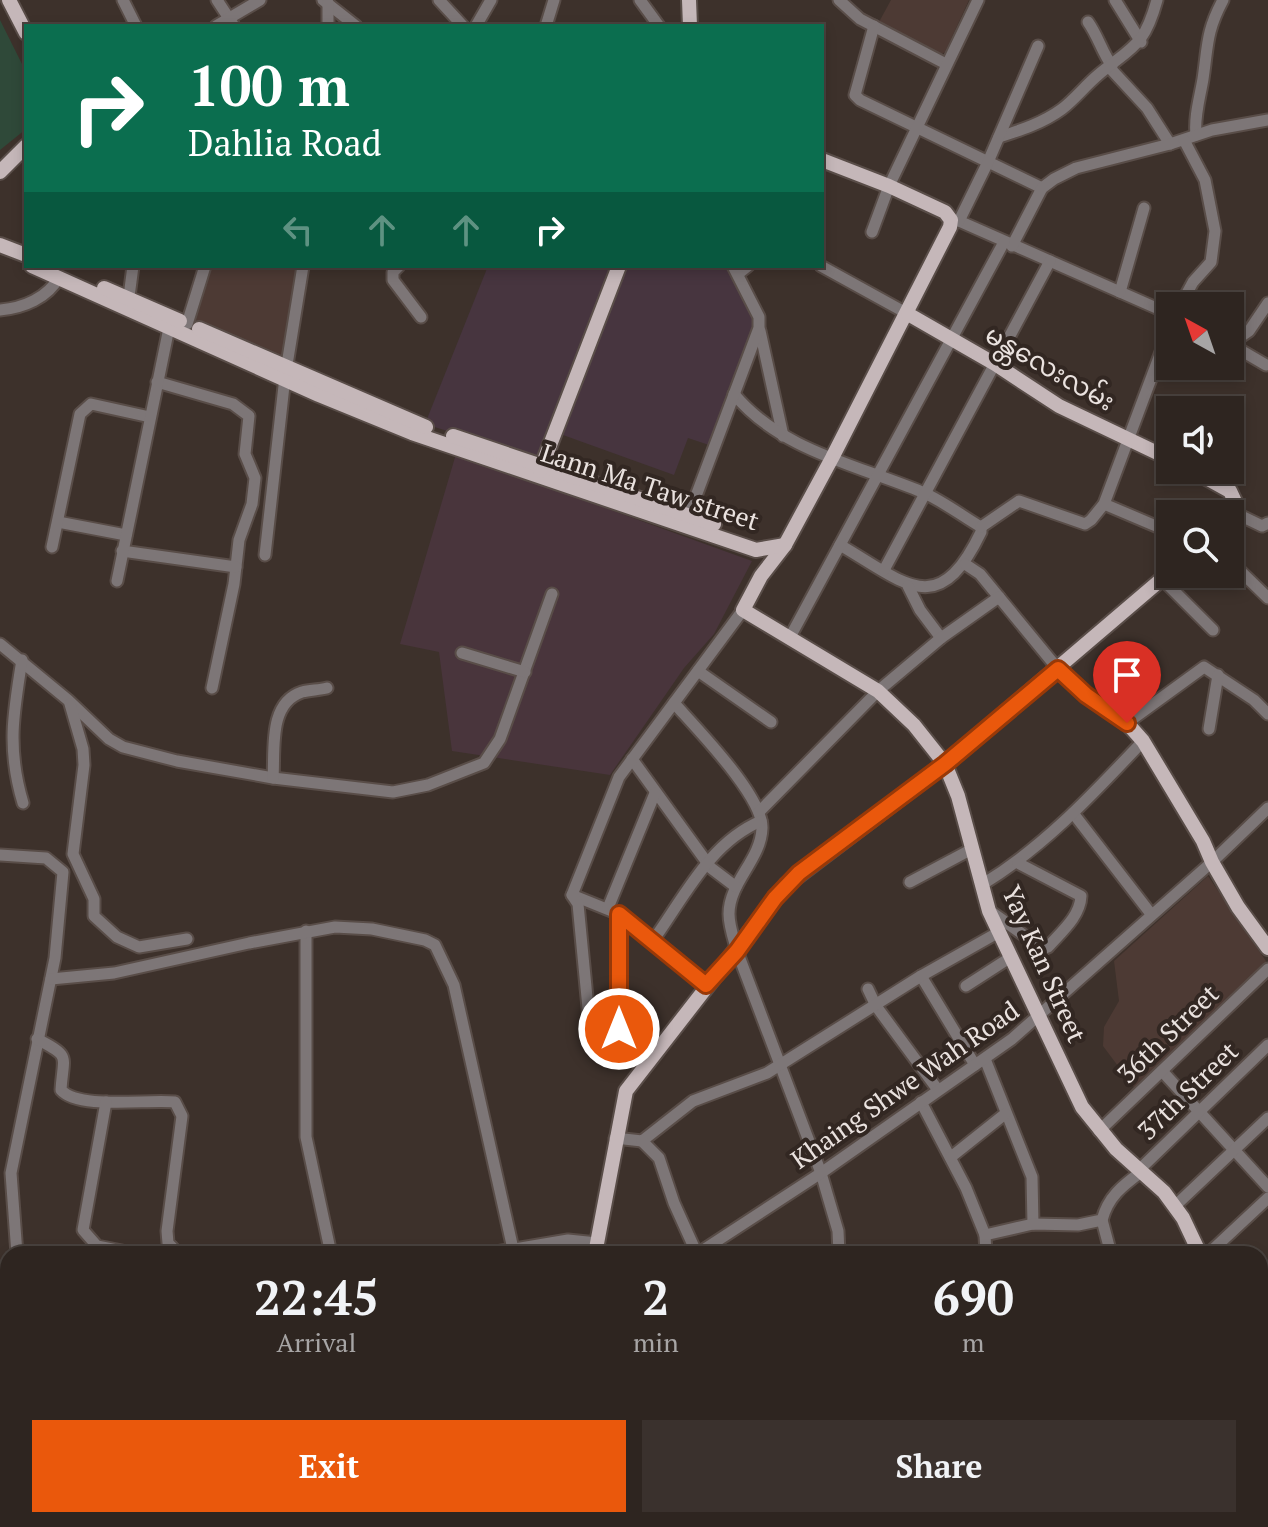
<!DOCTYPE html>
<meta charset="utf-8">
<style>
body{margin:0;font-family:"PT Serif","Noto Sans Myanmar",serif;background:#3a312d;color:#f1f3f6;height:100vh;display:flex;flex-direction:column;font-size:30px;white-space:nowrap}
*{box-sizing:border-box;margin:0}
p{font-size:26px;color:#a7a5a5}
.icon{flex:none;width:44px;height:44px;fill:none;stroke:currentColor;stroke-width:2;stroke-linecap:round;stroke-linejoin:round}
.map{position:relative;flex:1;overflow:hidden}
.sheet{position:absolute;left:0px;top:1246px;width:1268px;height:282px;display:flex;flex-direction:column;background:#2e2520;border-radius:24px 24px 0 0;box-shadow:0 4px 12px #0003,0 0 0 2px #49423e}
.sheet>*{flex:none}
.banner{position:absolute;left:24px;top:24px;width:800px;height:244px;border-radius:0px;box-shadow:0 4px 12px #0003,0 0 0 2px #49423e;background:#0b6e4f;color:#fff;overflow:hidden}
.needle{width:52px;rotate:320deg}
.tools{position:absolute;left:1156px;top:292px;display:grid;gap:16px}
.tools a{display:grid;place-items:center;width:88px;height:88px;border-radius:0px;background:#2e2520;box-shadow:0 4px 12px #0003,0 0 0 2px #49423e;font-size:40px}
.pin{position:absolute;display:grid;place-items:center;width:68px;height:68px;color:#fff;margin:-82px -34px;border-radius:50% 50% 50% 0;rotate:-45deg;box-shadow:0 0 8px #0007}
.pin .icon{rotate:45deg}
.me{position:absolute;width:88px;margin:-44px;rotate:0deg;stroke-linejoin:round;filter:drop-shadow(0 0 6px #0008)}
.turn{display:flex;align-items:center;gap:28px;height:168px;padding:0 32px;font-size:36px}
.turn .icon{width:104px;height:104px;stroke-width:2.5}
.turn b{display:block;font-size:56px;line-height:68px}
.lanes{display:flex;align-items:center;height:76px;padding:0 32px;background:#0003;justify-content:center;gap:40px;direction:ltr}
.lanes .off{opacity:.35}
.eta{display:flex;justify-content:space-evenly;align-items:center;height:136px;text-align:center}
.eta b{font-size:48px;font-weight:800;line-height:56px}
.action{display:flex;gap:16px;margin-top:auto;padding:16px 32px}
.action a{flex:1;height:92px;border-radius:0px;background:#ea580c;color:#fff;font-size:32px;font-weight:800;line-height:92px;text-align:center}
.action a+a{background:#3a312d;color:#f1f3f6}
.map>svg:first-child{display:block}
.commercial{fill:#47353f}
.built{fill:#4d3a34}
.medical{fill:#49353c}
.green{fill:#2f4939}
.lines{fill:none;stroke-linecap:round;stroke-linejoin:round}
.minor-casing{stroke:#594d48;stroke-width:15}
.major-casing{stroke:#594d48;stroke-width:18}
.minor{stroke:#7d7677;stroke-width:11}
.major{stroke:#c5b7b9;stroke-width:14}
.route-casing{stroke:#983908;stroke-width:20}
.route{stroke:#ea580c;stroke-width:14}
.labels{text-anchor:middle;stroke-width:8;stroke-linejoin:round;paint-order:stroke}
.street-label{font-size:26px;fill:#eae2df;stroke:#322722}
</style>
<div class="map">
<svg width="1268" height="1527" viewBox="0 0 1268 1527">
<rect width="100%" height="100%" fill="#3d312b"/>
<g class="commercial">
<path d="M 488,266 L 611,266 L 539,460 L 425,424 Z"/>
<path d="M 625,266 L 725,266 L 753,318 L 754,333 L 712,446 L 688,438 L 674,475 L 563,435 Z"/>
</g>
<g class="built">
<path d="M 891,0 L 969,0 L 945,52 L 940,55 L 879,22 Z"/>
<path d="M 208,266 L 301,266 L 286,362 L 193,320 Z"/>
<path d="M 1208,876 L 1268,964 L 1136,1090 L 1103,1046 L 1104,1027 L 1119,1001 L 1114,961 Z"/>
</g>
<path class="medical" d="M 456,454 L 752,561 L 714,634 L 684,668 L 610,775 L 452,751 L 439,652 L 400,644 Z"/>
<path class="green" d="M 0,20 L 26,72 L 26,129 L 0,150 Z"/>
<g class="lines">
<defs>
<g id="minor">
<path d="M 123,0 L 136,26"/>
<path d="M 217,0 L 234,26"/>
<path d="M 323,0 L 356,26"/>
<path d="M 439,0 L 463,26"/>
<path d="M 640,0 L 659,26"/>
<path d="M 839,0 L 860,19 L 946,64"/>
<path d="M 1115,0 L 1141,42"/>
<path d="M 328,3 L 328,26"/>
<path d="M 1088,22 C 1098,36 1102,52 1112,66"/>
<path d="M 216,26 L 260,0"/>
<path d="M 476,26 L 491,0"/>
<path d="M 546,26 L 554,0"/>
<path d="M 874,26 L 855,95 L 860,100 L 1042,188"/>
<path d="M 1109,67 L 1147,108 L 1170,144"/>
<path d="M 1196,135 C 1194,116 1200,97 1203,79 C 1208,45 1206,32 1223,0"/>
<path d="M 999,137 C 1021,130 1043,123 1062,109 C 1075,99 1085,86 1098,75 C 1133,46 1144,47 1157,0"/>
<path d="M 951,220 L 959,221 L 1170,314"/>
<path d="M 959,221 L 988,162 L 1038,46"/>
<path d="M 872,232 L 889,186 L 978,0"/>
<path d="M 1012,246 L 1042,188 L 1054,179 L 1076,168 L 1170,144 L 1212,130 L 1268,120"/>
<path d="M 399,266 L 393,272 L 393,280 L 421,317"/>
<path d="M 821,266 L 908,314"/>
<path d="M 738,274 L 748,266"/>
<path d="M 1120,292 L 1144,208"/>
<path d="M 128,304 L 133,266"/>
<path d="M 1180,306 L 1193,282 L 1211,262 L 1215,231 L 1205,180 L 1184,140"/>
<path d="M 0,310 C 23,308 48,298 59,277"/>
<path d="M 187,324 L 205,266"/>
<path d="M 760,331 L 783,436"/>
<path d="M 1230,344 L 1249,331 L 1268,303"/>
<path d="M 1230,344 L 1266,365"/>
<path d="M 157,382 L 233,404 L 249,416 L 245,454 L 255,478 L 252,504 L 239,540 L 234,584 L 212,688"/>
<path d="M 734,394 C 780,450 857,465 922,492 C 943,501 962,516 981,527 L 981,532 C 938,622 904,582 840,545"/>
<path d="M 1104,504 L 1170,532"/>
<path d="M 1235,513 L 1262,526 L 1268,523"/>
<path d="M 687,520 L 759,328 L 759,317 L 733,266"/>
<path d="M 58,522 L 126,535"/>
<path d="M 981,527 L 1019,501 L 1085,524 L 1091,520 L 1104,504 L 1170,328"/>
<path d="M 52,547 L 80,414 L 91,404 L 150,417"/>
<path d="M 122,551 L 236,567"/>
<path d="M 265,555 L 285,377 L 303,266"/>
<path d="M 1230,561 L 1268,598"/>
<path d="M 965,564 L 980,574 L 1058,669"/>
<path d="M 884,570 L 1050,261"/>
<path d="M 1162,579 L 1213,630"/>
<path d="M 117,581 L 170,323"/>
<path d="M 908,586 L 920,610 L 941,638"/>
<path d="M 789,639 L 1004,242"/>
<path d="M 0,644 L 68,700 L 109,739 L 123,747 L 177,761 L 273,778 L 393,792 L 428,785 L 484,763 L 500,739 L 552,594"/>
<path d="M 462,653 L 525,672"/>
<path d="M 22,660 C 13,714 7,750 23,803"/>
<path d="M 698,671 L 771,722"/>
<path d="M 674,703 C 696,728 763,796 762,828 C 761,860 729,882 729,914 C 729,926 734,940 737,951 L 821,1173 L 838,1231 L 839,1254"/>
<path d="M 70,704 L 83,749 L 84,765 L 73,854 L 94,899 L 94,916 L 117,937 L 139,947 L 187,939"/>
<path d="M 1127,723 L 1204,667 L 1254,700 L 1268,714"/>
<path d="M 1209,729 L 1218,675"/>
<path d="M 632,759 L 711,868 L 736,887"/>
<path d="M 273,778 C 275,750 268,703 302,692 C 310,690 319,690 327,688"/>
<path d="M 759,812 L 878,691 L 941,638 L 999,597"/>
<path d="M 1073,813 L 1151,914"/>
<path d="M 0,855 L 46,858 L 63,872 L 55,958 L 11,1173 L 17,1254"/>
<path d="M 910,882 L 972,849"/>
<path d="M 983,884 C 1045,846 1093,794 1143,741"/>
<path d="M 572,895 L 619,914 L 706,985"/>
<path d="M 608,908 L 655,793"/>
<path d="M 990,911 L 1043,949 L 1048,947 C 1061,932 1080,917 1081,896 L 1018,863"/>
<path d="M 306,931 L 306,1137 L 331,1254"/>
<path d="M 652,942 C 684,898 709,843 761,821"/>
<path d="M 921,976 L 975,1065"/>
<path d="M 51,979 L 114,973 L 249,943 L 335,927 L 372,929 L 425,940 L 435,945 L 454,985 L 513,1249"/>
<path d="M 966,986 L 1011,957"/>
<path d="M 868,989 L 876,1006 L 938,1090"/>
<path d="M 619,1029 L 619,914"/>
<path d="M 37,1039 C 72,1057 63,1055 61,1090 C 79,1110 147,1099 175,1102 L 182,1116 L 167,1231 L 168,1243 L 178,1254"/>
<path d="M 591,1039 L 578,904 L 572,895 L 619,777 L 743,610"/>
<path d="M 985,1059 L 1032,1177 L 1033,1224"/>
<path d="M 1162,1071 L 1268,1187"/>
<path d="M 106,1102 L 83,1230 L 97,1246 L 137,1254"/>
<path d="M 921,1102 L 966,1188 L 985,1235"/>
<path d="M 1099,1131 L 1268,969"/>
<path d="M 615,1138 L 642,1141 L 693,1101 L 767,1073 L 921,976 L 999,932"/>
<path d="M 642,1141 L 659,1158 L 674,1203 L 697,1254"/>
<path d="M 951,1157 L 1005,1114"/>
<path d="M 1139,1170 L 1268,1045"/>
<path d="M 1175,1206 L 1268,1118"/>
<path d="M 1102,1220 L 1111,1254"/>
<path d="M 160,1254 L 172,1247"/>
<path d="M 484,1254 L 568,1240 L 597,1243"/>
<path d="M 697,1254 L 821,1173 L 1012,1039 L 1212,862 L 1268,808"/>
<path d="M 986,1254 L 985,1235 L 1033,1224 L 1078,1225 L 1102,1220 C 1108,1197 1122,1186 1141,1172"/>
<path d="M 1208,1254 L 1268,1198"/>
<path d="M 1260,1275 L 1268,1268"/>
<path d="M 1260,1346 L 1268,1338"/>
<path d="M 1260,1422 L 1268,1415"/>
<path d="M 1260,1501 L 1268,1495"/>
<path d="M 803,1520 L 804,1527"/>
<path d="M 977,1520 L 984,1527"/>
<path d="M 943,1527 L 951,1520"/>
<path d="M 1076,1527 L 1088,1522"/>
<path d="M 1157,1527 L 1207,1527"/>
<path d="M 1214,1527 L 1235,1520"/>
</g>
<g id="major">
<path d="M 9,0 L 26,33"/>
<path d="M 689,0 L 690,26"/>
<path d="M 822,160 L 889,186 L 945,212 L 951,220 L 950,227 L 832,458 L 785,545 L 761,576 L 743,610 L 878,691 L 914,725 L 945,764 L 958,796 L 989,911 L 1082,1107 L 1116,1149 L 1164,1192 L 1183,1218 L 1200,1254"/>
<path d="M 0,172 L 26,146"/>
<path d="M 0,245 L 26,255"/>
<path d="M 32,266 L 319,395 L 412,433 L 756,550 L 785,545"/>
<path d="M 104,288 L 180,321"/>
<path d="M 908,314 L 995,364 L 1059,406 L 1170,459"/>
<path d="M 199,329 L 426,427"/>
<path d="M 453,436 L 714,524"/>
<path d="M 1192,470 L 1230,491 L 1237,506 L 1230,521"/>
<path d="M 540,471 L 619,266"/>
<path d="M 1058,669 L 1086,695 L 1127,723 L 1143,741 L 1203,841 L 1212,862 L 1238,907 L 1268,948"/>
<path d="M 595,1254 L 626,1091 L 786,885 L 945,764 L 1170,572"/>
<path d="M 1250,1520 L 1252,1527"/>
<path d="M 489,1527 L 493,1520"/>
</g>
</defs>
<use href="#minor" class="minor-casing"/>
<use href="#major" class="major-casing"/>
<use href="#minor" class="minor"/>
<use href="#major" class="major"/>
</g>
<g class="lines">
<defs>
<path id="route" d="M 619,1029 L 619,914 L 706,985 L 737,951 L 775,898 L 799,873 L 945,764 L 1058,669 L 1086,695 L 1127,723"/>
</defs>
<use href="#route" class="route-casing"/>
<use href="#route" class="route"/>
</g>
<g class="labels">
<g class="street-label">
<text transform="translate(1050 368) rotate(30)" y="9">မန္တလေးလမ်း</text>
<text transform="translate(650 487) rotate(18)" y="9">Lann Ma Taw street</text>
<text transform="translate(1044 964) rotate(66)" y="9">Yay Kan Street</text>
<text transform="translate(1168 1034) rotate(-44)" y="9">36th Street</text>
<text transform="translate(905 1085) rotate(-35)" y="9">Khaing Shwe Wah Road</text>
<text transform="translate(1188 1091) rotate(-44)" y="9">37th Street</text>
</g>
</g>
</svg>
<div class="tools">
<a><svg class="needle" viewBox="-14 -14 28 28"><path d="M0-13l5 13h-10z" fill="#e53935"/><path d="M0 13l5-13h-10z" fill="#a7a5a5"/></svg></a>
<a><svg class="icon" aria-label="sound" viewBox="0 0 24 24"><path d="M4 9h4l5-4v14l-5-4H4zM17 9q2 3 0 6"/></svg></a>
<a><svg class="icon" aria-label="search" viewBox="0 0 24 24"><circle cx="10" cy="10" r="6"/><path d="M15 15l6 6"/></svg></a>
</div>
<div class="pin" style="left:1127px;top:723px;background:#d93025"><svg class="icon" aria-label="arrive" viewBox="0 0 24 24"><path d="M6 21V4h12l-3 4 3 4H6"/></svg></div>
<svg class="me" style="left:619px;top:1029px" viewBox="-20 -20 40 40"><circle r="17" fill="#ea580c" stroke="#fff" stroke-width="3"/><path d="M0-11L8 9 0 5-8 9z" fill="#fff"/></svg>
<div class="banner">
<div class="turn"><svg class="icon" aria-label="right" viewBox="0 0 24 24"><path d="M7 20v-9h11M14 6l5 5-5 5"/></svg><div><b>100 m</b>Dahlia Road</div></div>
<div class="lanes"><svg class="icon off" aria-label="left" viewBox="0 0 24 24"><path d="M17 20v-9H6M10 6l-5 5 5 5"/></svg><svg class="icon off" aria-label="ahead" viewBox="0 0 24 24"><path d="M12 20V5M6 11l6-6 6 6"/></svg><svg class="icon off" aria-label="ahead" viewBox="0 0 24 24"><path d="M12 20V5M6 11l6-6 6 6"/></svg><svg class="icon" aria-label="right" viewBox="0 0 24 24"><path d="M7 20v-9h11M14 6l5 5-5 5"/></svg></div>
</div>
<section class="sheet">
<div class="eta">
<div><b>22:45</b><p>Arrival</p></div>
<div><b>2</b><p>min</p></div>
<div><b>690</b><p>m</p></div>
</div>
<div class="action"><a>Exit</a><a>Share</a></div>
</section>
</div>
